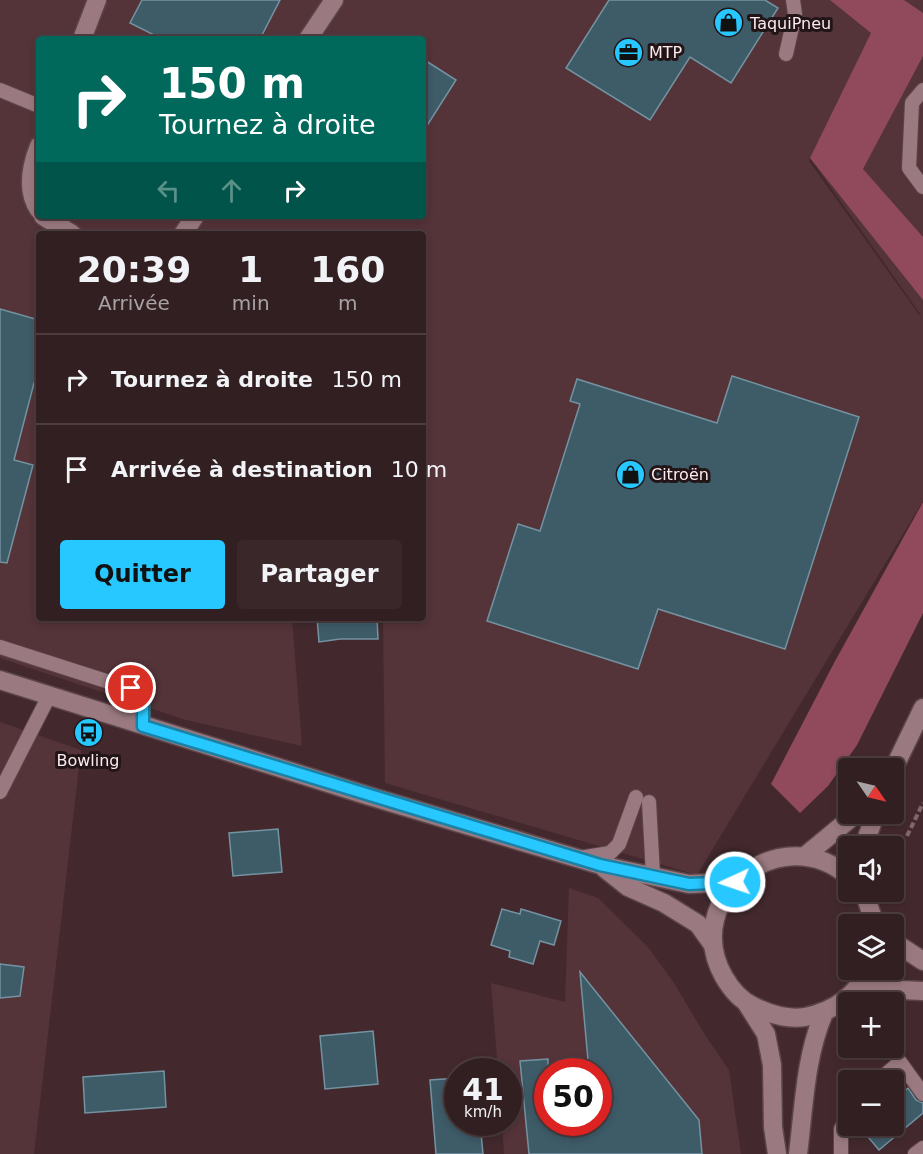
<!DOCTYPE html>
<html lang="fr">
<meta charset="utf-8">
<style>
body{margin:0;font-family:"DejaVu Sans",sans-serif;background:#3a272a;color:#f1f3f6;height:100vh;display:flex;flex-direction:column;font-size:22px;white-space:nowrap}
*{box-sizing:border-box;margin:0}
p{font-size:20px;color:#a8a2a5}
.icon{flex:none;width:33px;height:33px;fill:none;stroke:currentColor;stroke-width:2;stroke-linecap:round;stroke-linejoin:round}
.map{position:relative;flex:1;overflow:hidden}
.sheet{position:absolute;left:36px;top:231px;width:390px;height:390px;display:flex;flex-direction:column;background:#321f22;border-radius:6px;box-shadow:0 3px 9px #0003,0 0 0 2px #4d3d40}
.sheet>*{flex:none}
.hud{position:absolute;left:36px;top:36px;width:390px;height:183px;border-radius:6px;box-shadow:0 3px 9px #0003,0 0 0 2px #4d3d40;background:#00695c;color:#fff;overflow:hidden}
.needle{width:39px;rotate:124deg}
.controls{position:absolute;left:838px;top:758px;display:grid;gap:12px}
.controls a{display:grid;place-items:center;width:66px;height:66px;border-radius:6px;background:#321f22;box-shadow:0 3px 9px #0003,0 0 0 2px #4d3d40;font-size:30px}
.speed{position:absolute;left:444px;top:1058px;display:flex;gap:12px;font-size:30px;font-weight:700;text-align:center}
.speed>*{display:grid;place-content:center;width:78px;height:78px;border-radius:50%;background:#321f22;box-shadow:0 3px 9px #0003,0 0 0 2px #4d3d40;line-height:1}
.speed small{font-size:15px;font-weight:400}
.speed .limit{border:9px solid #d22;background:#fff;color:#111}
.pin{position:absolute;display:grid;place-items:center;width:51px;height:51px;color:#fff;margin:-26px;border:3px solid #fff;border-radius:50%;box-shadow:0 2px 6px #0007}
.me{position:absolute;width:66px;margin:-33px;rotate:267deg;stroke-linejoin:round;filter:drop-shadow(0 0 4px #0008)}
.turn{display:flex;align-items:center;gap:21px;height:126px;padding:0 24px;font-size:27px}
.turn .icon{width:78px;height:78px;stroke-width:2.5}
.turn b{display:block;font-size:42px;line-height:51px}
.lanes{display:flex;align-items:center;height:57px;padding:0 24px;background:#0003;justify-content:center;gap:30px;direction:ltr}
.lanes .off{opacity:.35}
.eta{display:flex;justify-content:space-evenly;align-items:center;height:102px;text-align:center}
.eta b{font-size:36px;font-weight:700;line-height:42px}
.action{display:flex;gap:12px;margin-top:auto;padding:12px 24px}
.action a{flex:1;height:69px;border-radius:6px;background:#27c8ff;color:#111;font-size:24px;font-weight:700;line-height:69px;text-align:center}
.action a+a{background:#3a272a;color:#f1f3f6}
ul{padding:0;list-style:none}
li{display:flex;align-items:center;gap:18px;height:90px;padding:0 24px;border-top:2px solid #4d3d40}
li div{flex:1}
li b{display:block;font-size:22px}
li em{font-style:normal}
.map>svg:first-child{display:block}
.built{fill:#543339;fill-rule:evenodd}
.water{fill:#904a5b}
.building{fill:#3e5b68;stroke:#7493a1;stroke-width:1.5}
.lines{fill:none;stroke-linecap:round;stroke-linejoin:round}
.lane-casing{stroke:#5c4549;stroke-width:16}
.street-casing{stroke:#5c4549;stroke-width:21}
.secondary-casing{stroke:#5c4549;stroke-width:21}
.path{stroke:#7f686c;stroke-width:4;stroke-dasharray:6 3;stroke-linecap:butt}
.lane{stroke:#9a7a80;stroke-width:14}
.street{stroke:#9a7a80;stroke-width:18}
.secondary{stroke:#9a7a80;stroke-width:18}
.route-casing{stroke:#1982a6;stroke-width:15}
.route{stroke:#27c8ff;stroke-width:10}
.labels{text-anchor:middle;stroke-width:6;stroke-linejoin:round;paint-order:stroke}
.poi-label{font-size:16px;fill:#fceaec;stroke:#221518;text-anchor:start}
</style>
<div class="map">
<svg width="923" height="1154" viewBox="0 0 923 1154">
<rect width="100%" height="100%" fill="#43292e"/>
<g class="built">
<path d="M 0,0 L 923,0 L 923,501 L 697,875 L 385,783 L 383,618 L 423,618 L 423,234 L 39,234 L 39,618 L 292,618 L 302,746 L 186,720 L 0,658 ZM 39,39 L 423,39 L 423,216 L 39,216 ZM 810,158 L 921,315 L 920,316 L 809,161 Z"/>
<path d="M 0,722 L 81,750 L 34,1154 L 0,1154 Z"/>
<path d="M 569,888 L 598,898 L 648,947 L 674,983 L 705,1035 L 729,1070 L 741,1154 L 504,1154 L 502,1122 L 508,1122 L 508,1071 L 498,1071 L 491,983 L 565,1002 ZM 548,1071 L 598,1071 L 598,1122 L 548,1122 Z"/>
</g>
<g class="water">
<path d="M 830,0 L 904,0 L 923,13 L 923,56 L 863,169 L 923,237 L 923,300 L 810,158 L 871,33 Z"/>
<path d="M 923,502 L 923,613 L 857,745 L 828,786 L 800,813 L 771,784 L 834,663 Z"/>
</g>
<g class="building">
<path d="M 142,0 L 280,0 L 260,39 L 162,39 L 130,23 Z"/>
<path d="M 609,0 L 765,0 L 778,8 L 731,83 L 690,57 L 650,120 L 566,68 Z"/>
<path d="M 423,59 L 456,80 L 423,132 Z"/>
<path d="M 0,309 L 39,320 L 39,384 L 34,383 L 14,460 L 33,465 L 7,563 L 0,562 Z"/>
<path d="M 732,376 L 859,417 L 785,649 L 658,609 L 638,669 L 487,621 L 518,524 L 540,531 L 580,404 L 570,401 L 577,379 L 717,423 Z"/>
<path d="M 317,618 L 377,618 L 378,639 L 340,639 L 319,642 Z"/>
<path d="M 278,829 L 282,872 L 233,876 L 229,833 Z"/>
<path d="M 502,909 L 520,914 L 521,909 L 561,921 L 554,945 L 540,941 L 533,964 L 509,957 L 510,951 L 491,945 Z"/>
<path d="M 0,964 L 24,967 L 20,996 L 0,998 Z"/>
<path d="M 580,972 L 699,1120 L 702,1154 L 529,1154 L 520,1061 L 548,1059 L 548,1122 L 598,1122 L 598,1071 L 589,1071 Z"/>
<path d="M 373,1031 L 378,1084 L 325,1089 L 320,1036 Z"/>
<path d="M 164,1071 L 166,1107 L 85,1113 L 83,1077 Z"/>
<path d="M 458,1078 L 458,1122 L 480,1122 L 483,1154 L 436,1154 L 430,1080 Z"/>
<path d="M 908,1088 L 916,1100 L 923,1103 L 923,1113 L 879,1150 L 858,1125 L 894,1125 L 894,1100 Z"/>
</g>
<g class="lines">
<defs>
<g id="lane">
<path d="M 786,54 L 795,14 L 793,0"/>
<path d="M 0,90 L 39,106"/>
<path d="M 923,90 L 912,103 L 909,168 L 923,187"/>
<path d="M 0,647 L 131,689 L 143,703 L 143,726"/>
<path d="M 0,792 L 49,696"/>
<path d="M 649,802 L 653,875"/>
<path d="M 579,858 L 610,853 L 619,844 L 636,797"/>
<path d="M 879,1080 L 900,1062 L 923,1094"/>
<path d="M 841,1154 L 841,1129 L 849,1112"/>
<path d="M 915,1154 L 923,1148"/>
</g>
<g id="street">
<path d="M 82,39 L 97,0"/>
<path d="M 308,39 L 334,0"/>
<path d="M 39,146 C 31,166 26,191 39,210"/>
<path d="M 43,216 L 72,234"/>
<path d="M 183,234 L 195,216"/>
</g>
<g id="secondary">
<path d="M 0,680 L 369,796 L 600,865 L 689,884 L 735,882"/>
<path d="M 894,768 L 923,708"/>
<path d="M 866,846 L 867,837 L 876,813"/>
<path d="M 805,856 L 857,813"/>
<path d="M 604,868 L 628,887 L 664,903 L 698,924 L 713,945"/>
<path d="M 849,877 C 781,817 679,898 724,977 C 731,989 740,1000 753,1006 C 769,1014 786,1020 805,1017 C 834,1011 856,997 868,969"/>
<path d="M 861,891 L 866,898 L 875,924"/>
<path d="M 894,942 L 923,961"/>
<path d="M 848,999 L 877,989 L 923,991"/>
<path d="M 747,1004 L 766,1034 L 772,1065 L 773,1127 L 777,1154"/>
<path d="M 798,1154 C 804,1107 805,1057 824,1013"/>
</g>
</defs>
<use href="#lane" class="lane-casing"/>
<use href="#street" class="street-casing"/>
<use href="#secondary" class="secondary-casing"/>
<path class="path" d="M 907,836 L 923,803"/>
<use href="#lane" class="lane"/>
<use href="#street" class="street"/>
<use href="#secondary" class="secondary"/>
</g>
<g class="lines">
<defs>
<path id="route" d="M 131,688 L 143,703 L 143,726 L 600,865 L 689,884 L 735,882"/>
</defs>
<use href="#route" class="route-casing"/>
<use href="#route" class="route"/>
</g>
<defs>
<symbol id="shop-disc" viewBox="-11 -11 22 22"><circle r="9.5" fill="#27c8ff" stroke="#221518"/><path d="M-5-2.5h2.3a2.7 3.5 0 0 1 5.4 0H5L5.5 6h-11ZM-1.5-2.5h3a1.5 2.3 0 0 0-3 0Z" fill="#111"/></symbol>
<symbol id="office-disc" viewBox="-11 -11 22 22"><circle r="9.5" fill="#27c8ff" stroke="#221518"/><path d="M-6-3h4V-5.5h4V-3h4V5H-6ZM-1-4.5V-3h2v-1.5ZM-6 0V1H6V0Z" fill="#111"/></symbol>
<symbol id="bus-disc" viewBox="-11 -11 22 22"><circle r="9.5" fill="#27c8ff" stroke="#221518"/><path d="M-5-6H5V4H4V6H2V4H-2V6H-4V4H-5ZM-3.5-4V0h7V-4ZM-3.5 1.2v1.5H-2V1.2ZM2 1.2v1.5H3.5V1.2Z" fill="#111"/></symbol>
</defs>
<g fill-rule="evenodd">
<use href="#shop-disc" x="712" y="6" width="33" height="33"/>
<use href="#office-disc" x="612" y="36" width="33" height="33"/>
<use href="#shop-disc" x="614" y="458" width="33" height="33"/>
<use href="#bus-disc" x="72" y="716" width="33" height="33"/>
</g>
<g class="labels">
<g class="poi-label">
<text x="750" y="29">TaquiPneu</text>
<text x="649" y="58">MTP</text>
<text x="651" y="480">Citroën</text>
<text x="88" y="766" text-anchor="middle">Bowling</text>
</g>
</g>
</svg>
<div class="controls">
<a><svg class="needle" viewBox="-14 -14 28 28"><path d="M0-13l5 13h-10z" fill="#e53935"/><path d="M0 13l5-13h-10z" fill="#a8a2a5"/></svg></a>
<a><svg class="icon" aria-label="sound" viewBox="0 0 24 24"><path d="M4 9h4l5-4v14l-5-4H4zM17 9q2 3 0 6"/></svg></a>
<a><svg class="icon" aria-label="layers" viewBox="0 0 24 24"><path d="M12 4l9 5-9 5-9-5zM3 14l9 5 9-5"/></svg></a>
<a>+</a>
<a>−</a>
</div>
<div class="speed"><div>41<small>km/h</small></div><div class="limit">50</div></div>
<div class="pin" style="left:131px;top:688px;background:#d93025"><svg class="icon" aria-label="arrive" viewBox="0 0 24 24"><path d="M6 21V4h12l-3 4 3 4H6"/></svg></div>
<svg class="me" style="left:735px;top:882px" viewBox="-20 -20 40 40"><circle r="17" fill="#27c8ff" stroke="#fff" stroke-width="3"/><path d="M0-11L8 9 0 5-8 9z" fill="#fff"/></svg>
<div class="hud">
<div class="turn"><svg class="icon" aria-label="right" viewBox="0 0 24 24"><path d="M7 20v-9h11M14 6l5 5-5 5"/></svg><div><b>150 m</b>Tournez à droite</div></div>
<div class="lanes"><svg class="icon off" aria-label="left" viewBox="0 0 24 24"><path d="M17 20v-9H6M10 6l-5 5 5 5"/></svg><svg class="icon off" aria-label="ahead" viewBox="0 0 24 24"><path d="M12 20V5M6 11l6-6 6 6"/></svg><svg class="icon" aria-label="right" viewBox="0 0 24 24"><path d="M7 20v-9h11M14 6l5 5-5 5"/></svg></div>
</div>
<section class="sheet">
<div class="eta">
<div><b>20:39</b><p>Arrivée</p></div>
<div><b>1</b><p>min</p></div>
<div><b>160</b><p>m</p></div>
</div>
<ul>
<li><svg class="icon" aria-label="right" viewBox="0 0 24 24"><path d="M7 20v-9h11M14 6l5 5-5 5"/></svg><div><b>Tournez à droite</b></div><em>150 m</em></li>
<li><svg class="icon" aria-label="arrive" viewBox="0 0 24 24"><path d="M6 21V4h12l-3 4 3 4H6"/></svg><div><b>Arrivée à destination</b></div><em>10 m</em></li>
</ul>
<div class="action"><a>Quitter</a><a>Partager</a></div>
</section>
</div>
